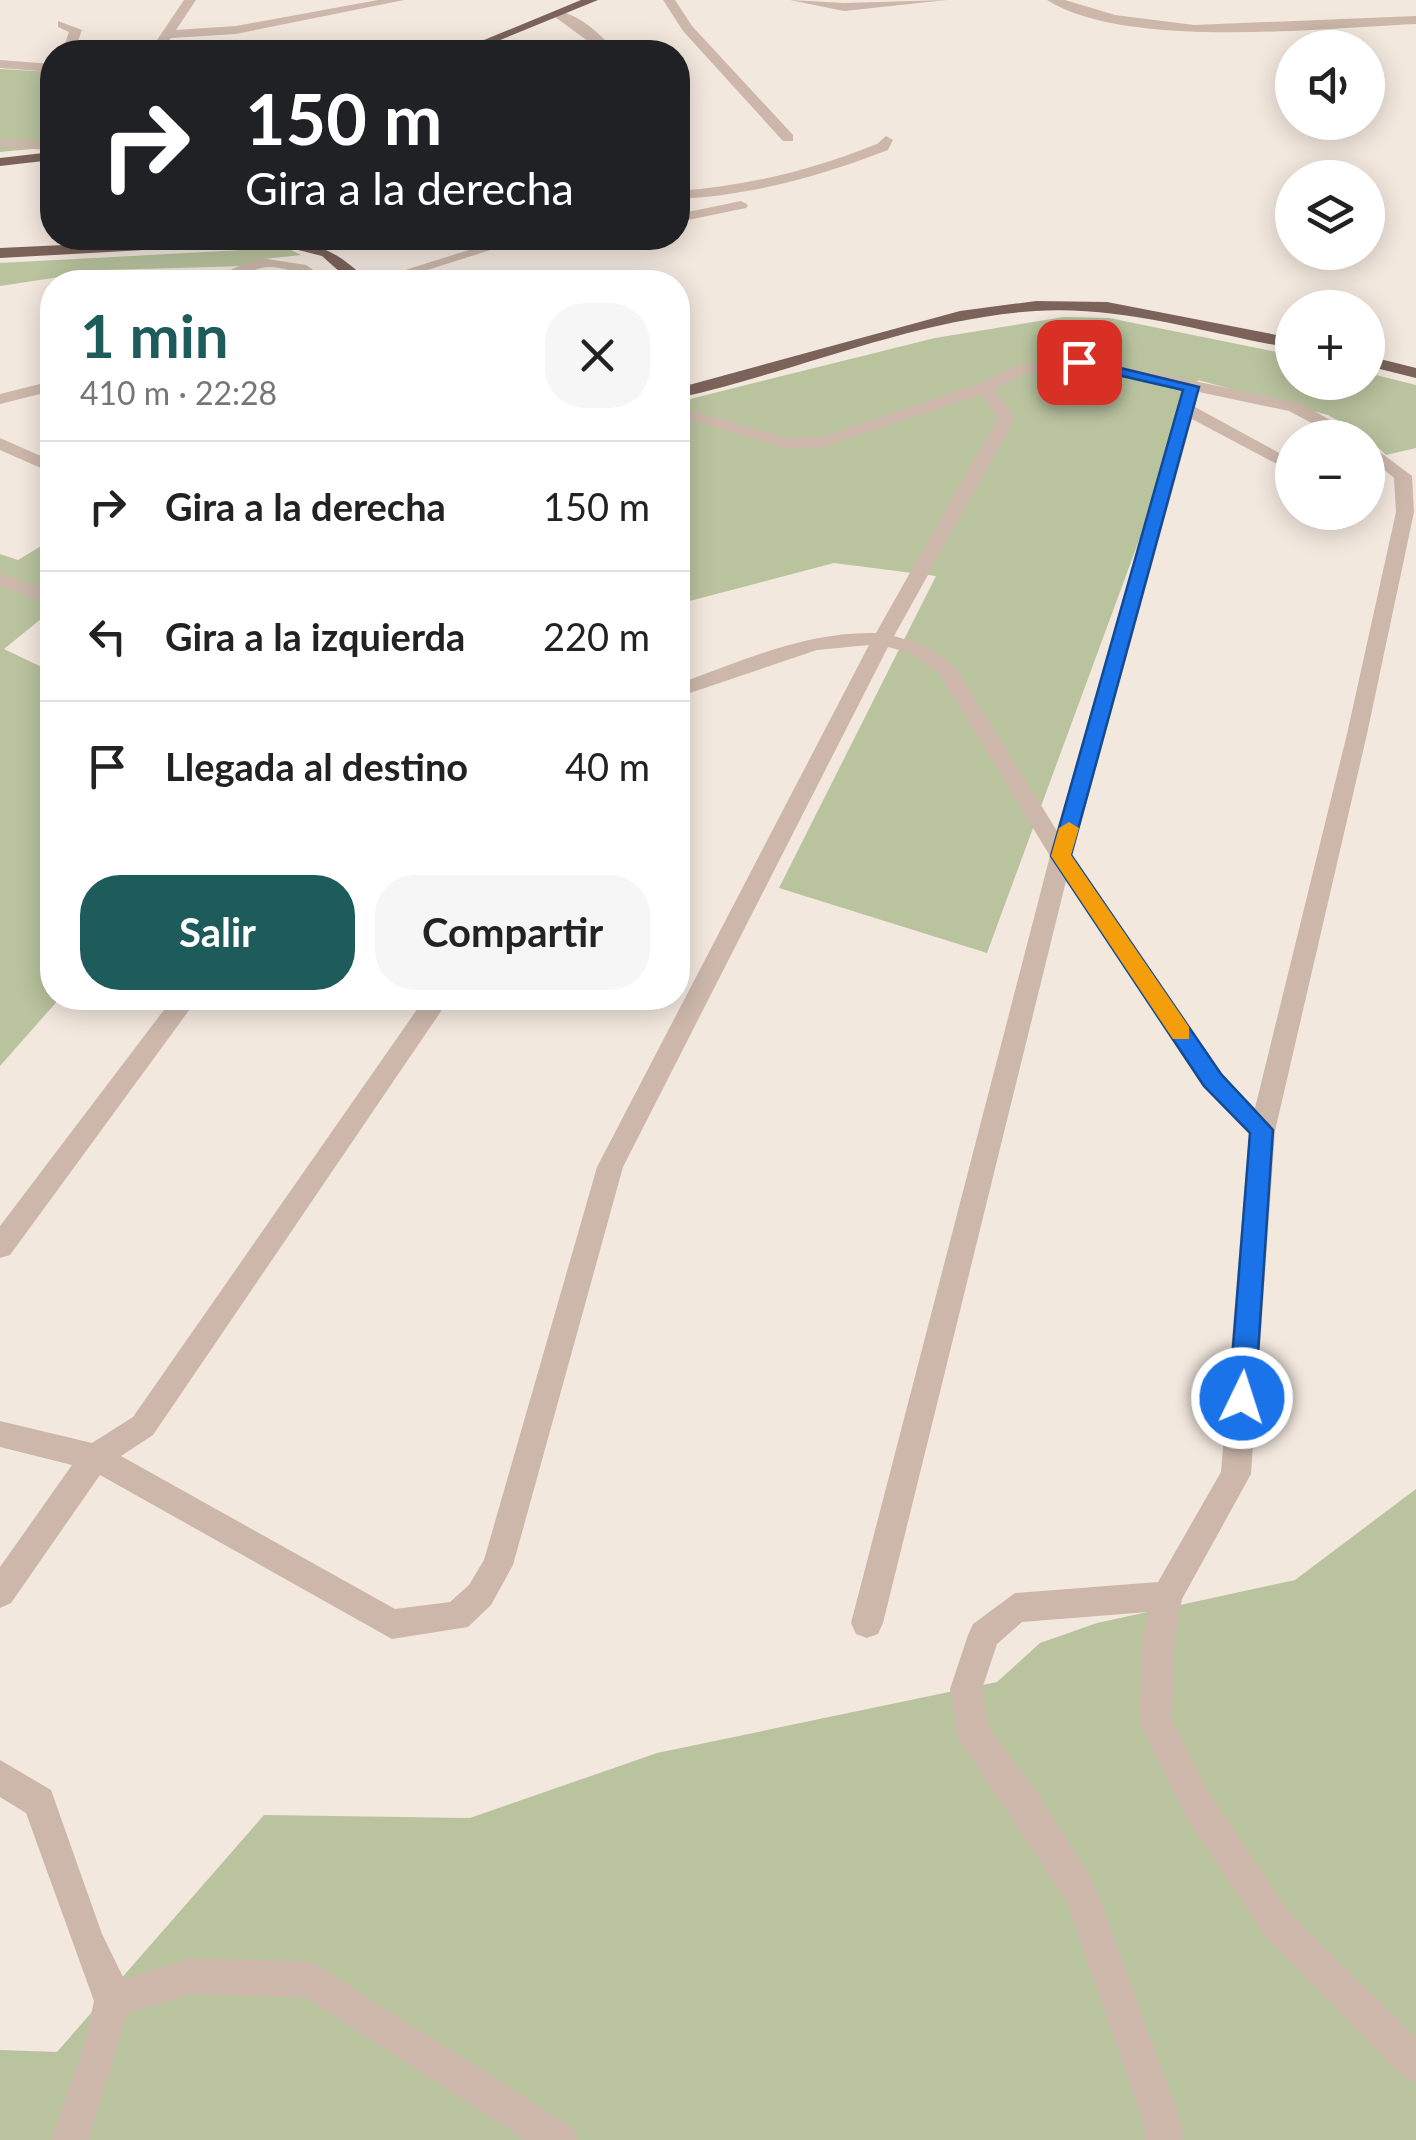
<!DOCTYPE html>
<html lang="es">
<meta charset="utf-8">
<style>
body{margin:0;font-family:Lato,sans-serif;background:#f6f6f6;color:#222;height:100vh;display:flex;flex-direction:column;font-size:38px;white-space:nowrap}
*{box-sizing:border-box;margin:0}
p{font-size:32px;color:#767676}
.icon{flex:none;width:55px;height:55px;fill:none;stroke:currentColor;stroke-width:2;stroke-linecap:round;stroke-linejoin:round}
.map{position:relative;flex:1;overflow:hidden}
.sheet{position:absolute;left:40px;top:270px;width:650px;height:740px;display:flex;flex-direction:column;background:#fff;border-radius:40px;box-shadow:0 5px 25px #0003}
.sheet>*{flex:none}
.banner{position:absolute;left:40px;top:40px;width:650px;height:210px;border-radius:40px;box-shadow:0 5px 25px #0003;background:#202124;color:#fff;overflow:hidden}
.tools{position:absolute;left:1275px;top:30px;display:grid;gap:20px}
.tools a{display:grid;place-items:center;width:110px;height:110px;border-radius:50%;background:#fff;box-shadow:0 5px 25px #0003;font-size:50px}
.pin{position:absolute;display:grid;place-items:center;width:85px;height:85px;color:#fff;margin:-42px;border-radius:20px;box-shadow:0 5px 15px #0006}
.me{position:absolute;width:110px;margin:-55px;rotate:4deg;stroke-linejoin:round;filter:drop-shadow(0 0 8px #0008)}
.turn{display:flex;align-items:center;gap:35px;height:210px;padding:0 40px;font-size:45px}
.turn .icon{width:130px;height:130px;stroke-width:2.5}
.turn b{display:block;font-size:70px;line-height:85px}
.round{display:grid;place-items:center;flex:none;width:105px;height:105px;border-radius:40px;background:#f6f6f6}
.overview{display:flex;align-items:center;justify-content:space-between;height:170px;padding:0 40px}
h1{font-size:60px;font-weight:700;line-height:75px;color:#1e5b5b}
.primary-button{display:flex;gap:20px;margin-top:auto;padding:20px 40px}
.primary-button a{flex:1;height:115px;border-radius:40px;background:#1e5b5b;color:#fff;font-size:40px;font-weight:700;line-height:115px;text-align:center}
.primary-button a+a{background:#f6f6f6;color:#222}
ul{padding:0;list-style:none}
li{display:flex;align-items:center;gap:30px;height:130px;padding:0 40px;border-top:2px solid #e0e0e0}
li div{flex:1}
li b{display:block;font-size:38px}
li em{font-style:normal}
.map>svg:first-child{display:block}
.green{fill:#b9c39e}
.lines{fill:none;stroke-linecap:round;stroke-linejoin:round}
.minor{fill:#ccb7aa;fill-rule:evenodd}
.major{fill:#7b635a;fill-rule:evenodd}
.route{fill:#1a73e8;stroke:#114b97;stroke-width:2.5}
.slow{fill:#f59e0b}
</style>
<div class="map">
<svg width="1416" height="2140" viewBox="0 0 1416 2140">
<rect width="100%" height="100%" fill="#f3e8de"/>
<g class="green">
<path d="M 0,69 L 52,72 L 52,147 L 0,152 Z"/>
<path d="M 263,249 L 291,250 L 301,255 L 264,259 L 246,266 L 105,270 L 0,286 L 0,263 Z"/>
<path d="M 1064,317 L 1109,318 L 1292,355 L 1292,382 L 1368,382 L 1368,373 L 1416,385 L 1416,448 L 1386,455 L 1368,438 L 1328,415 L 1198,380 L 987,953 L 779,888 L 936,576 L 834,563 L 678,604 L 678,402 L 935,338 Z"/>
<path d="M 51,540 L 52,610 L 4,649 L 52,672 L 52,998 L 60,998 L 0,1066 L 0,554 L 18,560 Z"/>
<path d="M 1416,1489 L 1416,2140 L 0,2140 L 0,2050 L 57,2052 L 264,1815 L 470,1818 L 657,1753 L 997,1682 L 1040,1643 L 1097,1623 L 1295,1580 Z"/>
</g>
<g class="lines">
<g class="minor">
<path d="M 184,0 L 196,0 L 176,30 L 236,26 L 378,0 L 404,0 L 236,34 L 171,38 L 161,52 L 149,52 Z"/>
<path d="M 663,0 L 675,0 L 692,26 L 793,135 L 793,141 L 783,141 L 683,31 Z"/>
<path d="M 790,0 L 844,3 L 947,0 L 844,11 Z"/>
<path d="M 1047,0 L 1065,0 L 1115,15 L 1194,25 L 1416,16 L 1416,24 C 1322,28 1126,50 1047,0 Z"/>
<path d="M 555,11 C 575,11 604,36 615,52 L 603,52 L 555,17 Z"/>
<path d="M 58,21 L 82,30 L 74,52 L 62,52 L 69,32 L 58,27 Z"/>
<path d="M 0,60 L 52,64 L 52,72 L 0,68 Z"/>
<path d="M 886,136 L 893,140 L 888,150 C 820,176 750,196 678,199 L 678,191 C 748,186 812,170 877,144 Z"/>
<path d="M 0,139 L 52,142 L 52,150 L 0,147 Z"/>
<path d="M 741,201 L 748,205 L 746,208 L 678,222 L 678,214 Z"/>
<path d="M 290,238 L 312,238 L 285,245 L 283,242 Z"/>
<path d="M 507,238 L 528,238 L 390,282 L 367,282 Z"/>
<path d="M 261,258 L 306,265 L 331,282 C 309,283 293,267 270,267 C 249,267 240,283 219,282 L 232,269 Z"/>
<path d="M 1079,357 L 1300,403 L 1362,438 L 1340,438 L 1289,411 L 1199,392 L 1195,407 L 1292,460 L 1292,472 L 1192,419 L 1072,856 L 1221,1073 L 1255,1108 L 1347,734 L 1396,512 L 1394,478 L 1368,456 L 1368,443 L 1412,476 L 1414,512 L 1367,734 L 1275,1131 L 1251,1474 L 1182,1599 L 1174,1643 L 1172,1720 L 1209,1792 L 1289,1912 L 1416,2038 L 1416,2083 L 1403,2077 L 1265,1936 L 1185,1816 L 1139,1722 L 1142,1643 L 1148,1612 L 1022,1622 L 997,1644 L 982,1689 L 990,1731 L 1031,1783 L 1093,1881 L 1180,2119 L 1183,2140 L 1145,2140 L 1142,2119 L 1067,1902 L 958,1738 L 950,1689 L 968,1635 L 973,1624 L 1015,1593 L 1158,1582 L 1221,1472 L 1249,1134 L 1203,1087 L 1066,881 L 883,1623 L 878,1634 L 867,1638 L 856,1634 L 851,1623 L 1050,856 L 939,673 L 910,653 L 888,647 L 623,1167 L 513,1565 L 491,1605 L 468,1627 L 392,1639 L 100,1475 L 11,1603 L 0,1608 L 0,1567 L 72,1465 L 0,1447 L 0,1421 L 92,1443 L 133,1417 L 425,998 L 450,998 L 153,1435 L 121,1456 L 395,1609 L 450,1602 L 469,1585 L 484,1560 L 597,1167 L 869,645 L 817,650 L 678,697 L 678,684 C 742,661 806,631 876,633 L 998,417 L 981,395 L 824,447 L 784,448 L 678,416 L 678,406 L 785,438 L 822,437 L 978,384 L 1015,366 ZM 1079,367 L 1183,389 L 1057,831 L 954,665 L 924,645 L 894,636 L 1016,417 L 994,390 L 1025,374 Z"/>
<path d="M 52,381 L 52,391 L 0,404 L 0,394 Z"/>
<path d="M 0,438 L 52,461 L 52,473 L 0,450 Z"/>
<path d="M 0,573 L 52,592 L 52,604 L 0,586 Z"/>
<path d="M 173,998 L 198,998 L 10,1255 L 0,1258 L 0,1226 Z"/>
<path d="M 0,1760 L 51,1790 L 102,1934 L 124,1979 L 191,1958 L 312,1962 L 572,2127 L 578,2140 L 525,2140 L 307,1998 L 191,1994 L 127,2014 L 89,2140 L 51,2140 L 86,2039 L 94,2001 L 26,1813 L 0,1797 Z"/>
</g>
<g class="major">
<path d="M 581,0 L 598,0 L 471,52 L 455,52 Z"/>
<path d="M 52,152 L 52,160 L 0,166 L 0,158 Z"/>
<path d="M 213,238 C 276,238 322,231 368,282 L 351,282 L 322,256 L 271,243 L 0,258 L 0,248 Z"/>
<path d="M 1036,301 L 1107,302 L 1292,338 L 1292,348 C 1208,334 1122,305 1035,311 C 913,319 796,372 678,398 L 678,388 L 960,311 Z"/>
<path d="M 1368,356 L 1416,368 L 1416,378 L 1368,366 Z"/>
</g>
</g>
<path class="route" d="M 1079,358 L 1199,387 L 1071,855 L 1221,1074 L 1273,1130 L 1255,1398 L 1251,1406 L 1232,1406 L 1229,1398 L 1250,1133 L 1204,1086 L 1051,856 L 1183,390 L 1074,365 L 1074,359 Z"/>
<path class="slow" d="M 1069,822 L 1079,828 L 1071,855 L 1189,1027 L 1189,1039 L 1173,1039 L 1051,856 L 1059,828 Z"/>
</svg>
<div class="tools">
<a><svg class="icon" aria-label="sound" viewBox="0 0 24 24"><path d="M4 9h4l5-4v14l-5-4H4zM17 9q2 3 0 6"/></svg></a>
<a><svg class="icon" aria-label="layers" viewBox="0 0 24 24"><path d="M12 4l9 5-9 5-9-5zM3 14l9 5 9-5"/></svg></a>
<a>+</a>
<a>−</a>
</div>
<div class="pin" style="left:1079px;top:362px;background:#d93025"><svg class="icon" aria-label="arrive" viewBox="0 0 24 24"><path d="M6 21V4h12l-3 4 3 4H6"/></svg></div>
<svg class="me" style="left:1242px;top:1398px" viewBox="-20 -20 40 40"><circle r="17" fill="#1a73e8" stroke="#fff" stroke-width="3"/><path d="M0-11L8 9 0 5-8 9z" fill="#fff"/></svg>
<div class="banner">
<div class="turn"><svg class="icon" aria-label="right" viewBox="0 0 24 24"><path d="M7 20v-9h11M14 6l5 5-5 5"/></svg><div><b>150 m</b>Gira a la derecha</div></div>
</div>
<section class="sheet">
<div class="overview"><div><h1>1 min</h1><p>410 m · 22:28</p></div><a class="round"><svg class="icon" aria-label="close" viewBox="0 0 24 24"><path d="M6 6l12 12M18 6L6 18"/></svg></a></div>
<ul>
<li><svg class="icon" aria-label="right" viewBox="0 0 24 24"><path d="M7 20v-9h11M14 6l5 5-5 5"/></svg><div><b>Gira a la derecha</b></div><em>150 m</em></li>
<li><svg class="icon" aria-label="left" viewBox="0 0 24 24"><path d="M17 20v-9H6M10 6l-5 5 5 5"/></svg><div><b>Gira a la izquierda</b></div><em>220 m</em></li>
<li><svg class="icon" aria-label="arrive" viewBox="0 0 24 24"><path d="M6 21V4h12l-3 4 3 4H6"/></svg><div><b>Llegada al destino</b></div><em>40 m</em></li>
</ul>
<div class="primary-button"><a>Salir</a><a>Compartir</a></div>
</section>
</div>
